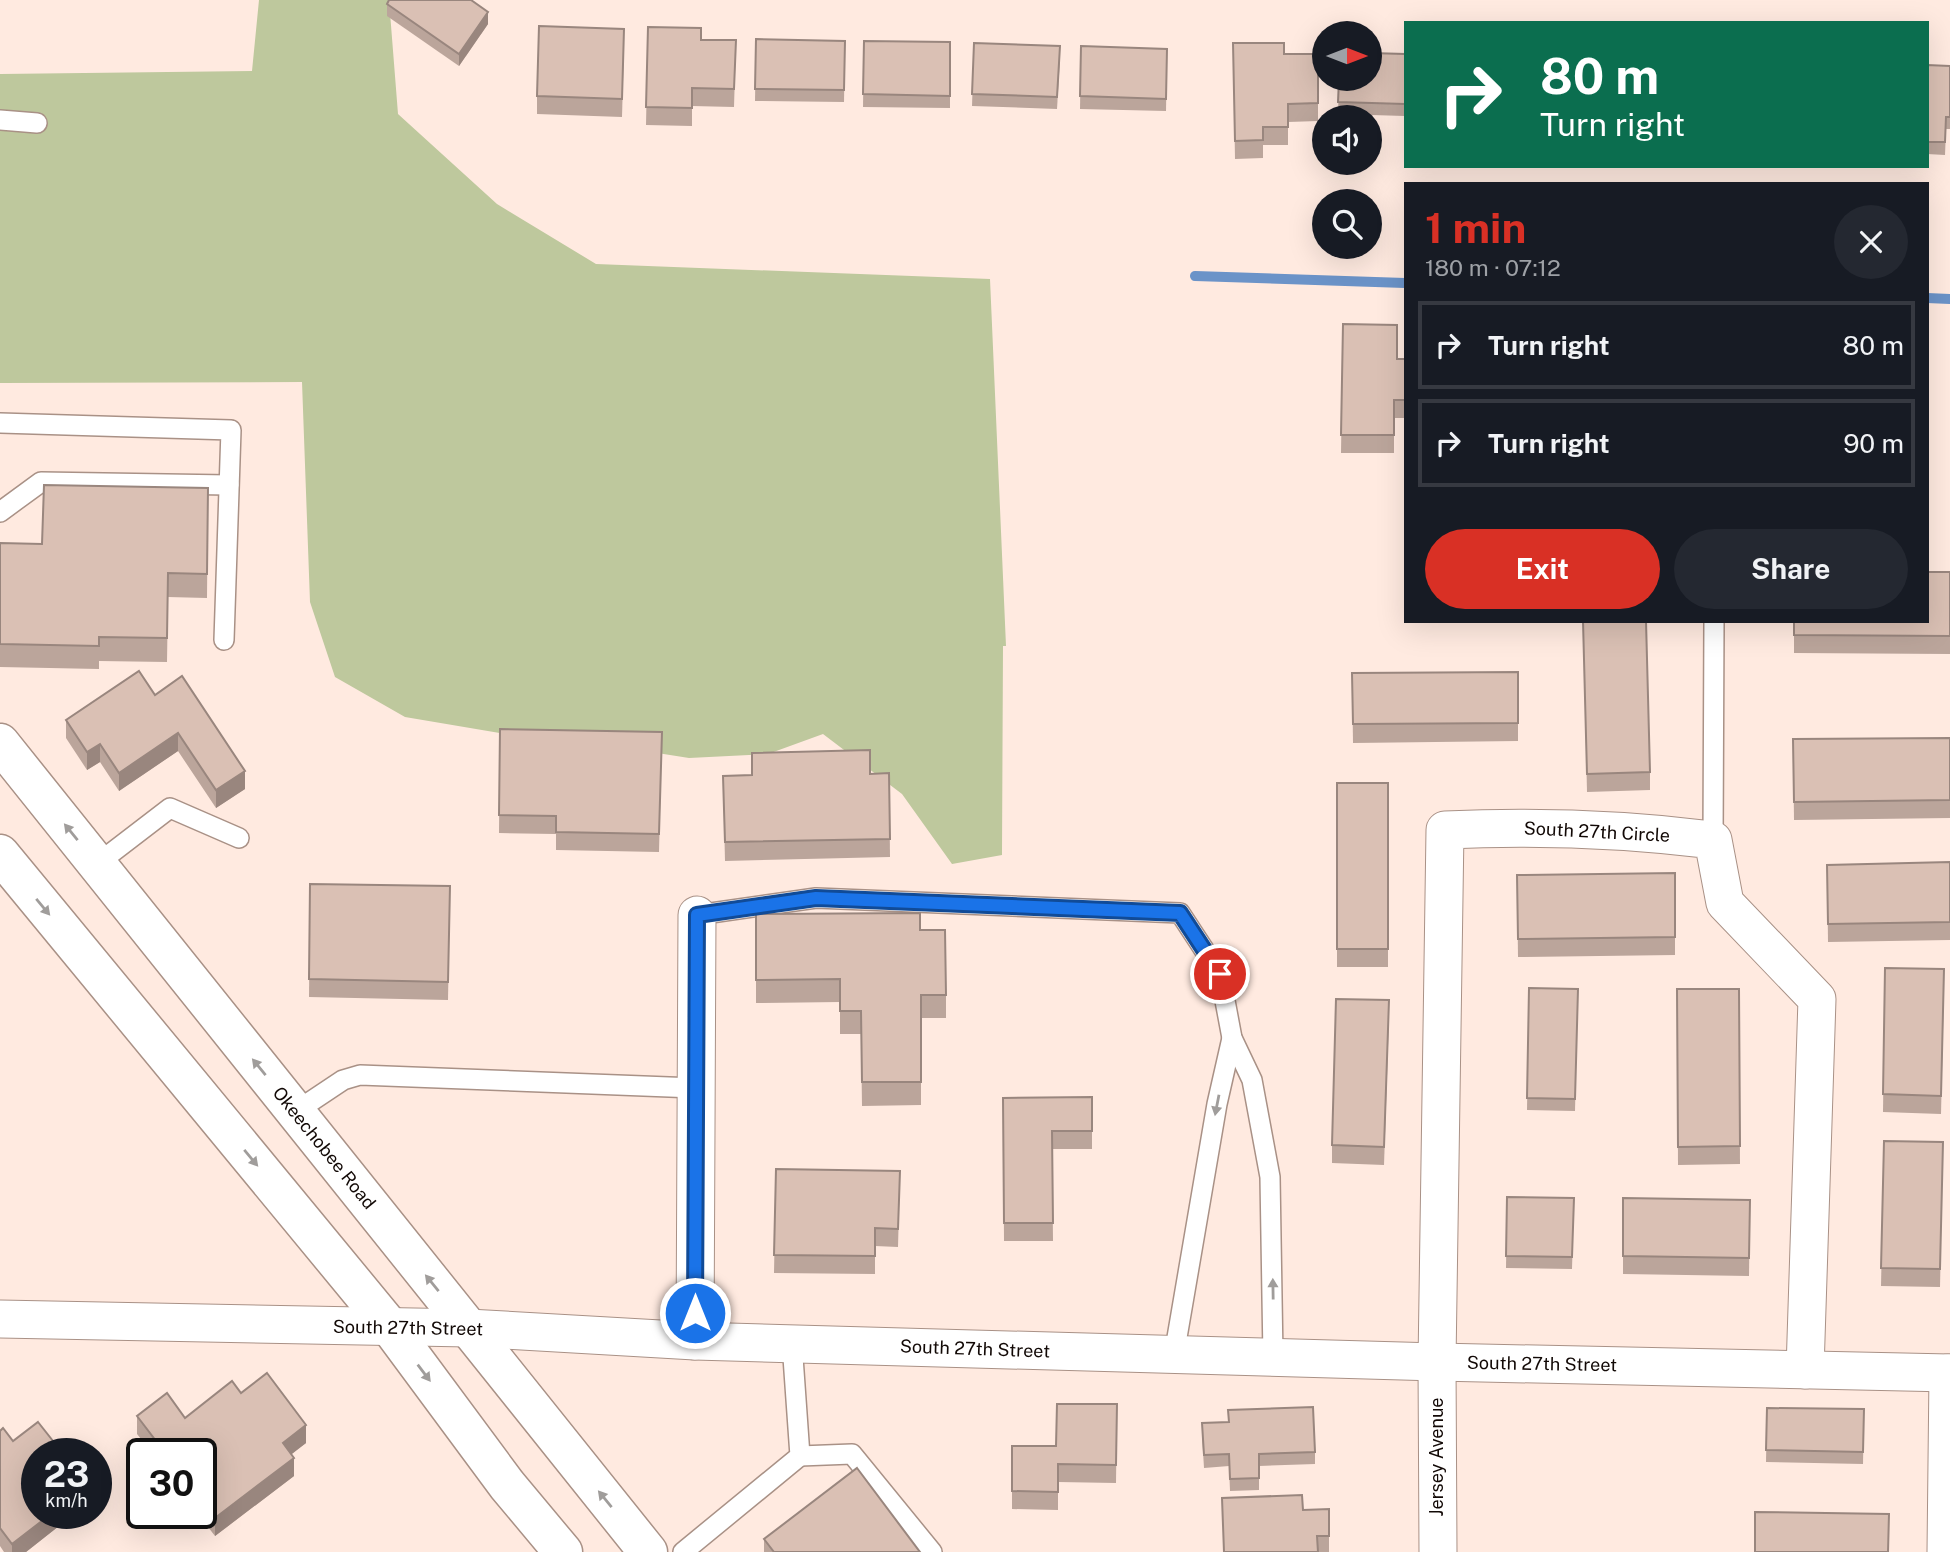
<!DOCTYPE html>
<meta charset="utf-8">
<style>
body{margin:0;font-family:"Public Sans",sans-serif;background:#242831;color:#f1f3f6;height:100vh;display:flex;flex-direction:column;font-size:26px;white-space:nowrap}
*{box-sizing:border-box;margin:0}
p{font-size:23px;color:#9ea1a6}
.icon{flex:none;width:38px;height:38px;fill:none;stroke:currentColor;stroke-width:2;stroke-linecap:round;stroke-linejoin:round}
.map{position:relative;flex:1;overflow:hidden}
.panel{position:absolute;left:1404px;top:182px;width:525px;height:441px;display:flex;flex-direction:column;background:#171b24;border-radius:0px;box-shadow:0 7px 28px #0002}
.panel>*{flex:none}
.guide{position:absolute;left:1404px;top:21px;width:525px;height:147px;border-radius:0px;box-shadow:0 7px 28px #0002;background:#0b6e4f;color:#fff;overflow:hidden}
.needle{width:46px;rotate:90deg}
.tools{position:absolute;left:1312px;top:21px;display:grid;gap:14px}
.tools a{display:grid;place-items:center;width:70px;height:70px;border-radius:50%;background:#171b24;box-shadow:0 7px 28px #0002;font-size:35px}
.speed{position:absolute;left:21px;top:1438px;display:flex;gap:14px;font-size:35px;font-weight:700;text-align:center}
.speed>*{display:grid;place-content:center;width:91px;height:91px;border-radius:50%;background:#171b24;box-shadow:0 7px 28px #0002;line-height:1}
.speed small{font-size:18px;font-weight:400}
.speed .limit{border:4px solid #111;border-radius:10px;background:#fff;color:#111}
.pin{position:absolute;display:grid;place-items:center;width:60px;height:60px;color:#fff;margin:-30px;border:4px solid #fff;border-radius:50%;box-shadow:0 2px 7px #0007}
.me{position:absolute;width:77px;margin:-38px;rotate:0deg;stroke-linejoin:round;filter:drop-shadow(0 0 5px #0008)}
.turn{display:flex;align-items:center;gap:24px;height:147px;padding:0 21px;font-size:32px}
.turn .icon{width:91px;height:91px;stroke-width:2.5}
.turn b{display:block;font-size:49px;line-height:60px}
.round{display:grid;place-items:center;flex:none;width:74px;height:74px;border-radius:37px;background:#242831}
.head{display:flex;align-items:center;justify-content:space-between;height:119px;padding:0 21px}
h1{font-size:42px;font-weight:700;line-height:52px;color:#d93025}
.cta{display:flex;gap:14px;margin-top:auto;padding:14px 21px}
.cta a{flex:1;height:80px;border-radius:42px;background:#d93025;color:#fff;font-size:28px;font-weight:700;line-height:80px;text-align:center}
.cta a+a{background:#242831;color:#f1f3f6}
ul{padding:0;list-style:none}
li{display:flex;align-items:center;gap:21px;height:88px;margin:0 14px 10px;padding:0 7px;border:4px solid #363941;border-radius:0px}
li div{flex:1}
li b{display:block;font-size:26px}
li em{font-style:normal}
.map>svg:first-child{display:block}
.green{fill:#bec89d}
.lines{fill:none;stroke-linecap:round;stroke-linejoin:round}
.stream{stroke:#6b93c8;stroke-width:10}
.lane-casing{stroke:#a99186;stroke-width:22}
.street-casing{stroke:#a99186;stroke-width:39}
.secondary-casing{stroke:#a99186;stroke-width:41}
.lane{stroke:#fff;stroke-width:19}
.street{stroke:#fff;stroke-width:37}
.secondary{stroke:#fff;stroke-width:38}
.wall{fill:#bba59b}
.shaded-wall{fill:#99867e}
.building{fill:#dac0b4;stroke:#99867e;stroke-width:2}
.oneway{fill:#a09d9b}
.route-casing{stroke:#114b97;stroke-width:18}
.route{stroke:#1a73e8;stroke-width:12}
.labels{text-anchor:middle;stroke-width:7;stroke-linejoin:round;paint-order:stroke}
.street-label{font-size:18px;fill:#120906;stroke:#fff}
</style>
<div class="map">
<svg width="1950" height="1552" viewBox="0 0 1950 1552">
<rect width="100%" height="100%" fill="#ffeae0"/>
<path class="green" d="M 259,0 L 389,0 L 398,114 L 497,204 L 596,264 L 990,279 L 1006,646 L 1003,646 L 1002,855 L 952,864 L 902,794 L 823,734 L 768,754 L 689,758 L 594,743 L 524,737 L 405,717 L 335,677 L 310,602 L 302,382 L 0,383 L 0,74 L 252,71 Z"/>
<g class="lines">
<g class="stream">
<path d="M 1195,276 L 1405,283"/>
<path d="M 1927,298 L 1950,299"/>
</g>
<defs>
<g id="lane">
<path d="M 0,120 L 37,123"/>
<path d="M 0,423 L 231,430 L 224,640"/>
<path d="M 0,512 L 41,482 L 229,485"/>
<path d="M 1713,840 L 1714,621"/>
<path d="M 97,864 L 170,808 L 239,838"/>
<path d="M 697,915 L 816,898 L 1180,913 L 1220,974 L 1232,1038 L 1252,1080 L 1270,1177 L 1273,1357"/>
<path d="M 295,1112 L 343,1080 L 360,1075 L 695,1088"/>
<path d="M 1174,1355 L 1217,1104 L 1232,1038"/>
<path d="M 800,1456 L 852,1454 L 932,1552"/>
<path d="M 683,1552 L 800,1456 L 792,1343"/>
</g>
<g id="street">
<path d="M 0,1319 L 468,1328 L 695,1341 L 1437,1362 L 1950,1373"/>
<path d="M 695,1341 L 697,915"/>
<path d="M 1438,1552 L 1437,1362 L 1445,830 C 1534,826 1624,829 1713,840 L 1725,903 L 1817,999 L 1805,1370"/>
<path d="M 1946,1552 L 1948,1373"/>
</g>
<g id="secondary">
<path d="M 0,743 L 648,1552"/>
<path d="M 0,854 L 390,1327 L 507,1485 L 563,1552"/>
</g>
</defs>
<use href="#lane" class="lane-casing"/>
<use href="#street" class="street-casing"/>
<use href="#secondary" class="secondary-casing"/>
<use href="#lane" class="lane"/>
<use href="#street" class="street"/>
<use href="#secondary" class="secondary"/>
</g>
<g class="wall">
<path d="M 387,4 L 488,24 L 459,66 L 387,16 Z"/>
<path d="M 648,27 L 701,40 L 736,40 L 734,107 L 692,106 L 692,126 L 646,125 Z"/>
<path d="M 756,39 L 845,41 L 844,102 L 755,101 Z"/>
<path d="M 864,41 L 950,42 L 950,108 L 863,107 Z"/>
<path d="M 974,43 L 1060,58 L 1057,109 L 972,106 Z"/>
<path d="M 1233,43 L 1284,54 L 1318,54 L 1318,121 L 1288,122 L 1288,145 L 1263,145 L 1263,158 L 1235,159 Z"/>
<path d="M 1081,46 L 1167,49 L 1166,111 L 1080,109 Z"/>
<path d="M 624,47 L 622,117 L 537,114 L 537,96 Z"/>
<path d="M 1405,54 L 1405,116 L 1338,114 L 1339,79 Z"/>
<path d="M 1927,65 L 1950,66 L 1950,129 L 1946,129 L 1945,155 L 1927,154 Z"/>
<path d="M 1343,324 L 1397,359 L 1405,359 L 1405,418 L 1394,418 L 1394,453 L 1341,453 Z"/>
<path d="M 208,488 L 207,598 L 168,597 L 167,662 L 99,661 L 99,669 L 0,667 L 0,543 L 42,544 Z"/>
<path d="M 1950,572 L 1950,654 L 1794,653 L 1794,621 Z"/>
<path d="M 1583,621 L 1650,772 L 1650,790 L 1587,792 Z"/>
<path d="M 1518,672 L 1518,741 L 1353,743 L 1352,673 Z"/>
<path d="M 155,695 L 245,789 L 216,808 L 178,751 L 119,791 L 100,762 L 87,770 L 66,738 L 66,720 Z"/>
<path d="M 500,729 L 662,732 L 659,852 L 556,850 L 556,834 L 499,833 Z"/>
<path d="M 1950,738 L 1950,818 L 1794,820 L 1793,739 Z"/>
<path d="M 889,773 L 890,857 L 725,861 L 723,776 Z"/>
<rect x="1337" y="783" width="51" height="184"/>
<path d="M 1950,862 L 1950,940 L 1828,942 L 1827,865 Z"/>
<path d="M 1675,873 L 1675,955 L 1518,957 L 1517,875 Z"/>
<path d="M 310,884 L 450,886 L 448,1000 L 309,997 Z"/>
<path d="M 756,914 L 920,930 L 946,995 L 946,1018 L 921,1018 L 921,1105 L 862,1106 L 861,1034 L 840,1034 L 840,1002 L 756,1003 Z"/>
<path d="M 1885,968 L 1944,987 L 1941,1114 L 1883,1112 Z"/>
<path d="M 1529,988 L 1578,989 L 1575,1111 L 1527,1110 Z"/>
<path d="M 1677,989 L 1739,989 L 1740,1164 L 1678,1165 Z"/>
<path d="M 1389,1018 L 1384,1165 L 1332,1163 L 1332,1145 Z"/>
<path d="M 1092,1097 L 1092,1149 L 1052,1149 L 1053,1241 L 1004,1241 L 1003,1098 Z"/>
<path d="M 1884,1141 L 1943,1142 L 1940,1287 L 1881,1286 Z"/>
<path d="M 776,1169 L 900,1171 L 898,1247 L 875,1246 L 875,1274 L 774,1273 Z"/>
<path d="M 1507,1197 L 1574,1198 L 1572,1269 L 1506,1268 Z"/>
<path d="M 1623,1198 L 1750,1200 L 1749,1276 L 1623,1274 Z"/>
<path d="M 241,1393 L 306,1443 L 291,1454 L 294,1476 L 215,1536 L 198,1514 L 201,1514 L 201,1454 L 153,1454 L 137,1434 L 137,1416 L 185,1418 Z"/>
<path d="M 1117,1404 L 1116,1483 L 1058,1482 L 1058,1510 L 1012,1509 L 1012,1446 L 1056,1446 Z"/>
<path d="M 1767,1408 L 1864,1409 L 1863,1464 L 1766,1462 Z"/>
<path d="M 1228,1410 L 1315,1452 L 1315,1464 L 1259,1466 L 1259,1490 L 1230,1491 L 1229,1466 L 1204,1468 L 1202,1435 L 1202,1423 L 1228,1422 Z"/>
<path d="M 0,1431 L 13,1441 L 53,1454 L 37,1454 L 37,1514 L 64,1514 L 64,1522 L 26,1552 L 4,1552 L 0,1546 Z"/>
<path d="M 1222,1498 L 1303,1510 L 1329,1509 L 1329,1552 L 1224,1552 Z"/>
<path d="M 764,1539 L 920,1552 L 764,1552 Z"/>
</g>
<g class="shaded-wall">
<path d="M 488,12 L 488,24 L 459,66 L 459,54 Z"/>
<path d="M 178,733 L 178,751 L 119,791 L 119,773 Z"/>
<path d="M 100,744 L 100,762 L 87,770 L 87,752 Z"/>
<path d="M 245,771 L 245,789 L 216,808 L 216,790 Z"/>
<path d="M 306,1425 L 306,1443 L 283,1461 L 283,1443 Z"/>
<path d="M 53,1441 L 53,1454 L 37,1454 Z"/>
<path d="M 37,1455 L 37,1473 L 30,1460 Z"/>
<path d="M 294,1458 L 294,1476 L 215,1536 L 215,1518 Z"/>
<path d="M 51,1514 L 64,1514 L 64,1522 L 26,1552 L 12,1552 L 12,1544 Z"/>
</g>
<g class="building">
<path d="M 389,0 L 471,0 L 488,12 L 459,54 L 387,4 Z"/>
<path d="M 539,26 L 624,29 L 622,99 L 537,96 Z"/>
<path d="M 648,27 L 701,28 L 701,40 L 736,40 L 734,89 L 692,88 L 692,108 L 646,107 Z"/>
<path d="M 756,39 L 845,41 L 844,90 L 755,89 Z"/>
<path d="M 864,41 L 950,42 L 950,96 L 863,94 Z"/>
<path d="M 974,43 L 1060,46 L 1057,97 L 972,94 Z"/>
<path d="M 1233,43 L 1284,43 L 1284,54 L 1318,54 L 1318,103 L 1288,104 L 1288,127 L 1263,127 L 1263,140 L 1235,141 Z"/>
<path d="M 1081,46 L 1167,49 L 1166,99 L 1080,96 Z"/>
<path d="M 1370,53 L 1405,54 L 1405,104 L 1338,102 L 1339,79 L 1370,79 Z"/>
<path d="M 1927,65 L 1950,66 L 1950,117 L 1946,117 L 1945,142 L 1927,142 Z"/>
<path d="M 1343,324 L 1397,325 L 1397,359 L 1405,359 L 1405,400 L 1394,400 L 1394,435 L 1341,435 Z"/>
<path d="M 44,485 L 208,488 L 207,574 L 168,573 L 167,638 L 99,637 L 99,646 L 0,644 L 0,543 L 42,544 Z"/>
<path d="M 1927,572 L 1950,572 L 1950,636 L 1794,635 L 1794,621 L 1927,621 Z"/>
<path d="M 1583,621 L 1646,621 L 1650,772 L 1587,774 Z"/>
<path d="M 139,671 L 155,695 L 182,676 L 245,771 L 216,790 L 178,733 L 119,773 L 100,744 L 87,752 L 66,720 Z"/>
<path d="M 1518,672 L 1518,723 L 1353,724 L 1352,673 Z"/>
<path d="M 500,729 L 662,732 L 659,834 L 556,832 L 556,816 L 499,815 Z"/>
<path d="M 1950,738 L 1950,800 L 1794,802 L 1793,739 Z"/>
<path d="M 870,750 L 870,774 L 889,773 L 890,839 L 725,842 L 723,776 L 752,775 L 752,753 Z"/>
<rect x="1337" y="783" width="51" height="166"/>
<path d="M 1950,862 L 1950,922 L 1828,924 L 1827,865 Z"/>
<path d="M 1675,873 L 1675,937 L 1518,939 L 1517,875 Z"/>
<path d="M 310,884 L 450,886 L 448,982 L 309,979 Z"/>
<path d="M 920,913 L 920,930 L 945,930 L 946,995 L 921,995 L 921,1082 L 862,1082 L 861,1011 L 840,1011 L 840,979 L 756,980 L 756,914 Z"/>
<path d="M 1885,968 L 1944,969 L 1941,1096 L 1883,1094 Z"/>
<path d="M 1529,988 L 1578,989 L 1575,1099 L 1527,1098 Z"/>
<path d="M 1677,989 L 1739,989 L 1740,1146 L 1678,1147 Z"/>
<path d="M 1336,999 L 1389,1000 L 1384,1147 L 1332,1145 Z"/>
<path d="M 1092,1097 L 1092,1131 L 1052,1131 L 1053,1223 L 1004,1223 L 1003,1098 Z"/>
<path d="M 1884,1141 L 1943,1142 L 1940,1269 L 1881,1268 Z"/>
<path d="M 776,1169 L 900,1171 L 898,1229 L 875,1228 L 875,1256 L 774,1255 Z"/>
<path d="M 1507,1197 L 1574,1198 L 1572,1257 L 1506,1256 Z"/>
<path d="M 1623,1198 L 1750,1200 L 1749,1258 L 1623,1256 Z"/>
<path d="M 267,1373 L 306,1425 L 283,1443 L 294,1458 L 215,1518 L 201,1500 L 201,1454 L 166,1454 L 137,1416 L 167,1393 L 185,1418 L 232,1381 L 241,1393 Z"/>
<path d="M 1057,1404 L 1117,1404 L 1116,1465 L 1058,1464 L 1058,1492 L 1012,1491 L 1012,1446 L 1056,1446 Z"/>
<path d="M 1313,1407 L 1315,1452 L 1259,1454 L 1259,1478 L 1230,1479 L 1229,1454 L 1204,1455 L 1202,1423 L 1229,1422 L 1228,1410 Z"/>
<path d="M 1767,1408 L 1864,1409 L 1863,1452 L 1766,1450 Z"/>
<path d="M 38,1422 L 53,1441 L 30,1460 L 37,1469 L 37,1514 L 51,1514 L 12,1544 L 0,1528 L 0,1431 L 3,1428 L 13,1441 Z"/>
<path d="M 857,1468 L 920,1552 L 774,1552 L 764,1539 Z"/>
<path d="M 1302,1495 L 1303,1510 L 1329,1509 L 1329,1536 L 1317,1536 L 1318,1552 L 1224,1552 L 1222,1498 Z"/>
<path d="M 1755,1512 L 1889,1514 L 1888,1552 L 1755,1552 Z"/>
</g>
<defs><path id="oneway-solid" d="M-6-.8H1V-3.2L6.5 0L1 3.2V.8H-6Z" transform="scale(1.75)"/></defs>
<g class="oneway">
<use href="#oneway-solid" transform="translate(71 832) rotate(-129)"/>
<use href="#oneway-solid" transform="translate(43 907) rotate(50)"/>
<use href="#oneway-solid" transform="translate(259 1067) rotate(-129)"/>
<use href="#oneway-solid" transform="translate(1217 1105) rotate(101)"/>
<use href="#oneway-solid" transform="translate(251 1158) rotate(50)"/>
<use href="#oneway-solid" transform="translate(432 1283) rotate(-129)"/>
<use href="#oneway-solid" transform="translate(1273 1289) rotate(-91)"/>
<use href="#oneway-solid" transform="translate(424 1373) rotate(53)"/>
<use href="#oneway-solid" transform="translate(605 1499) rotate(-129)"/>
</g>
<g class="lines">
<defs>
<path id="route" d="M 695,1313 L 697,915 L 816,898 L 1180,913 L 1220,974"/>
</defs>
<use href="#route" class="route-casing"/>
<use href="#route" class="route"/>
</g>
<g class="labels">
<g class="street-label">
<text transform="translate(1597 832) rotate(3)" y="6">South 27th Circle</text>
<text transform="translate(324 1148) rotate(51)" y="6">Okeechobee Road</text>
<text transform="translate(408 1328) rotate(1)" y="6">South 27th Street</text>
<text transform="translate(975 1349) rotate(2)" y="6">South 27th Street</text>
<text transform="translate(1542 1364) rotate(1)" y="6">South 27th Street</text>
<text transform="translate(1437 1457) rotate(-90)" y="6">Jersey Avenue</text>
</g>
</g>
</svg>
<div class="tools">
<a><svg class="needle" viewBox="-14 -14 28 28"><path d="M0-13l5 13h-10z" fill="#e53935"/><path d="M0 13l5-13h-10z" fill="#9ea1a6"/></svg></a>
<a><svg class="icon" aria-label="sound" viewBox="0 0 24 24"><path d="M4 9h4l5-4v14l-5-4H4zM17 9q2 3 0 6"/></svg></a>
<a><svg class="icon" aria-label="search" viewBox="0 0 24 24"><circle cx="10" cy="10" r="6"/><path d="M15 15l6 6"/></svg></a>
</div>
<div class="speed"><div>23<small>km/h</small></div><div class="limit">30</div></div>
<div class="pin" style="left:1220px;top:974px;background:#d93025"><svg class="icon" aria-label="arrive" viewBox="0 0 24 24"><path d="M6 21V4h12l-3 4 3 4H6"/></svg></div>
<svg class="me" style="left:695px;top:1313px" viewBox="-20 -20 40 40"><circle r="17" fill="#1a73e8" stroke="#fff" stroke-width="3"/><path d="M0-11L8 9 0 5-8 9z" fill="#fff"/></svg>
<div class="guide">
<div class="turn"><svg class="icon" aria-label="right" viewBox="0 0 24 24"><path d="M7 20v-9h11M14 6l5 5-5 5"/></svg><div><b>80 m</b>Turn right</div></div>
</div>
<section class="panel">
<div class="head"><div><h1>1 min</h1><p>180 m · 07:12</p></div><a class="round"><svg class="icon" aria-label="close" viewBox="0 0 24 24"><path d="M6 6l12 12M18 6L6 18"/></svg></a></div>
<ul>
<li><svg class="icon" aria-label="right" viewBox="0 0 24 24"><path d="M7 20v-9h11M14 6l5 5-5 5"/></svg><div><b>Turn right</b></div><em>80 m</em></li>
<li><svg class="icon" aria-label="right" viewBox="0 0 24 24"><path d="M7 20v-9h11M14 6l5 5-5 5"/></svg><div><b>Turn right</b></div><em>90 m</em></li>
</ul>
<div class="cta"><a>Exit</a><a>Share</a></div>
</section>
</div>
